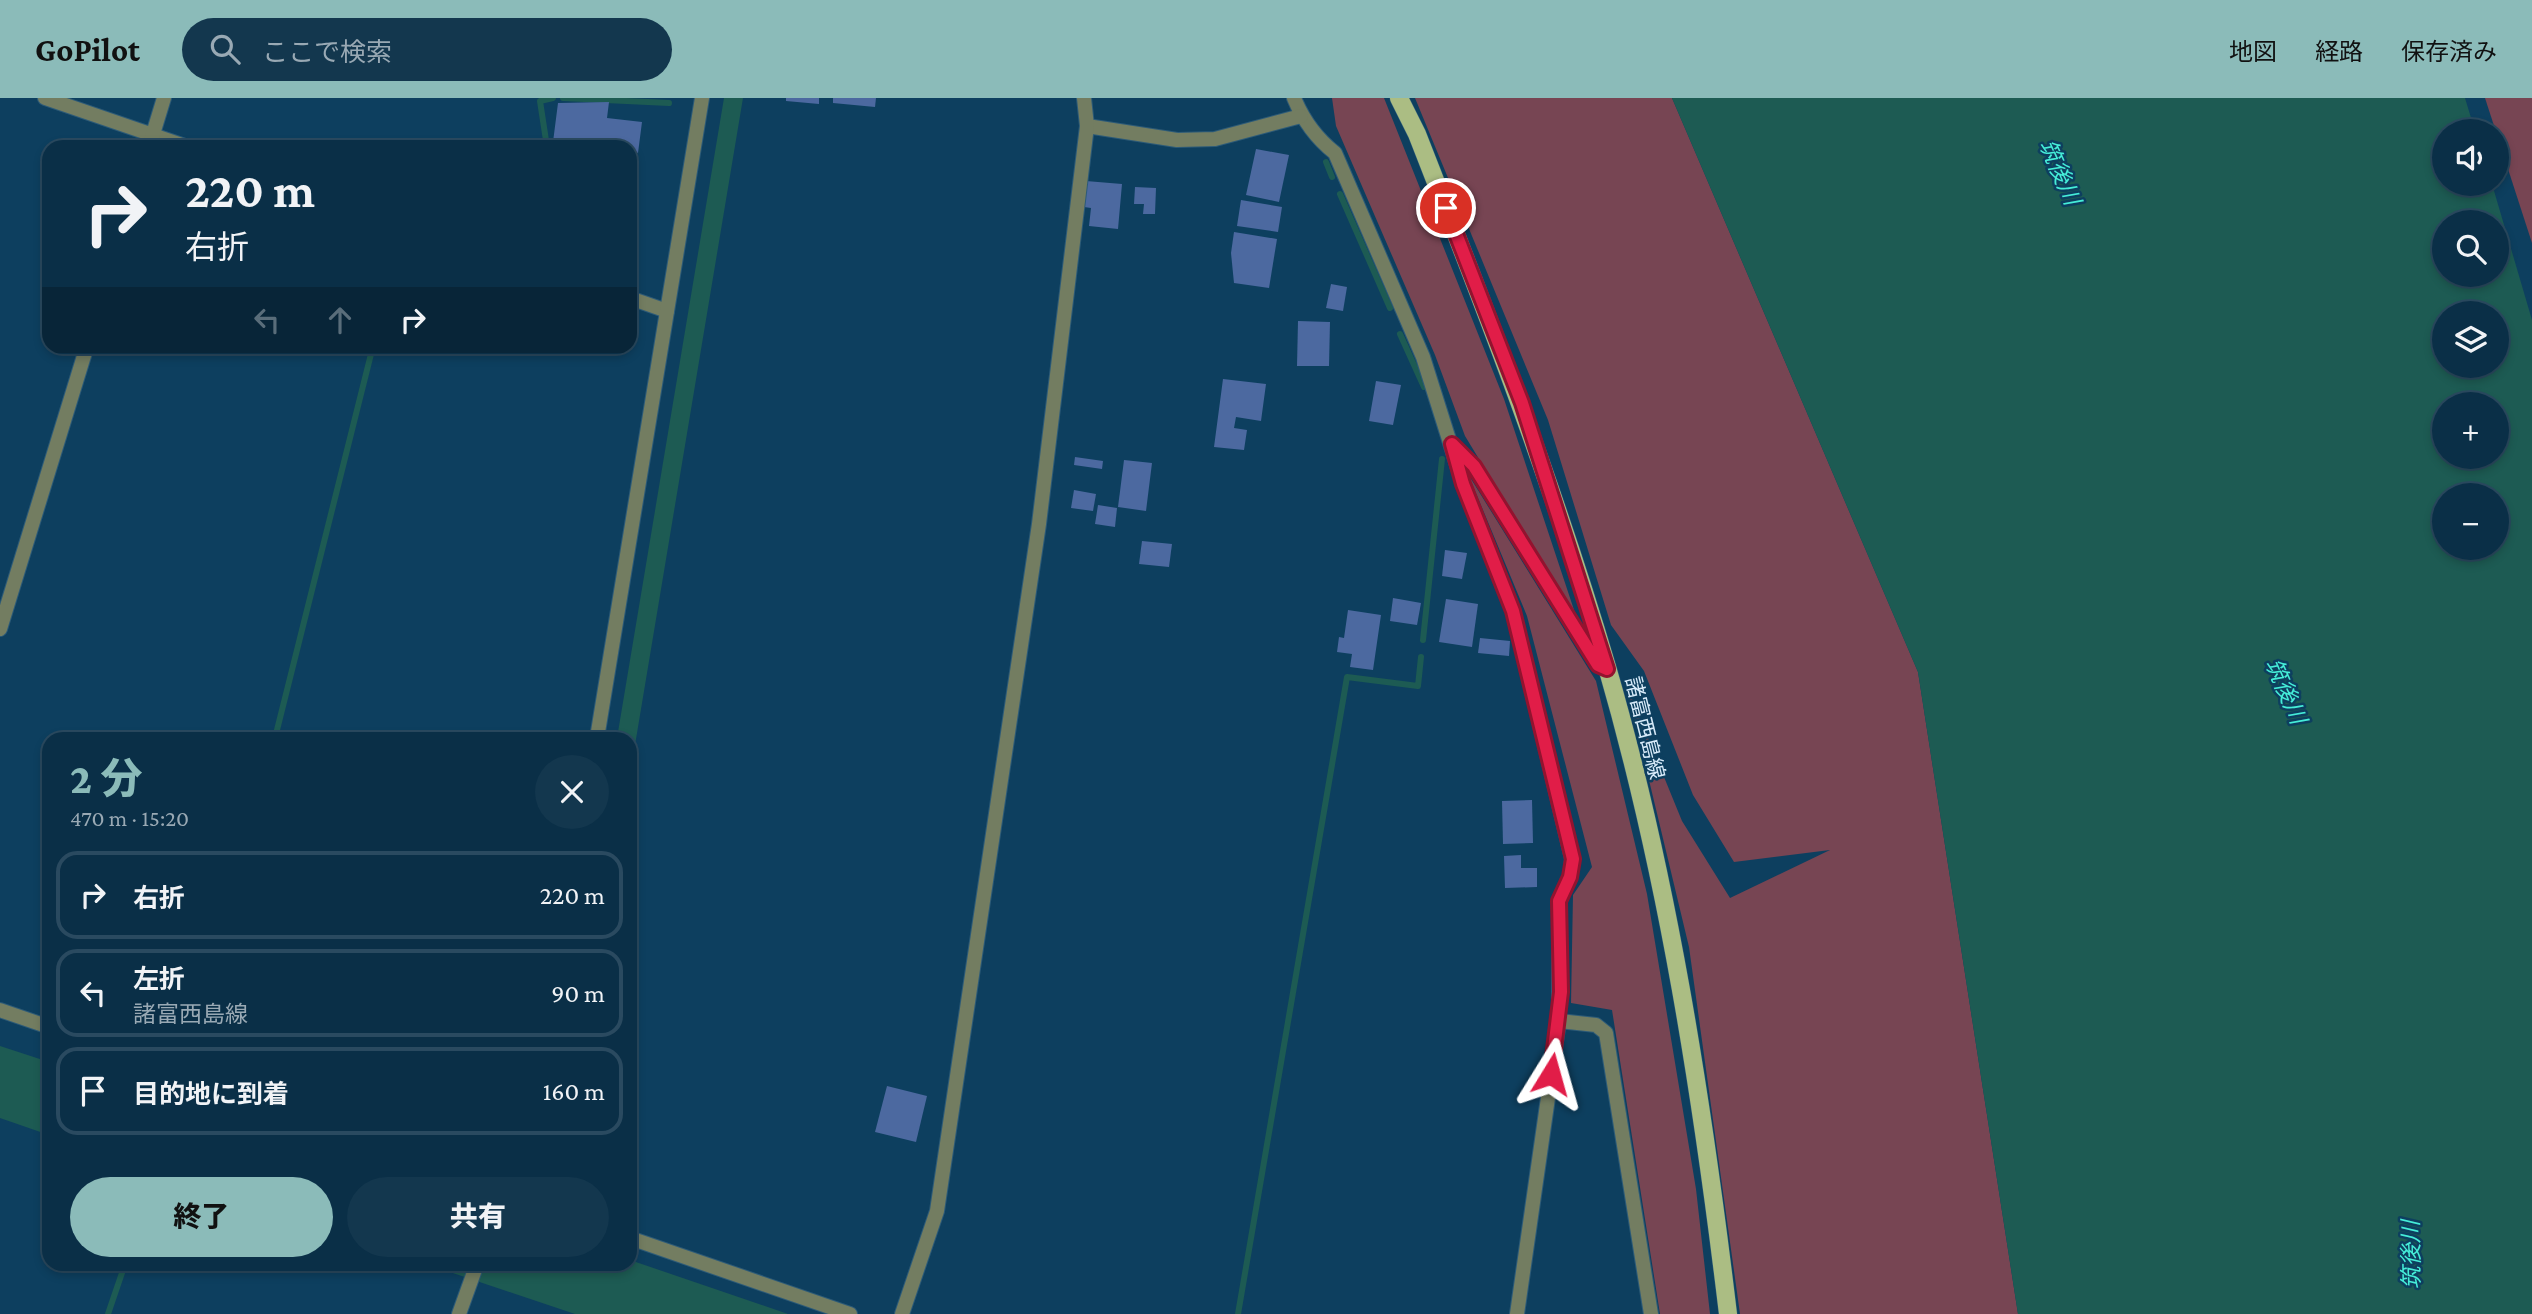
<!DOCTYPE html>
<html lang="ja">
<meta charset="utf-8">
<style>
body{margin:0;font-family:"Crimson Pro","Noto Sans JP",serif;background:#13374e;color:#f1f3f6;height:100vh;display:flex;flex-direction:column;font-size:26px;white-space:nowrap}
*{box-sizing:border-box;margin:0}
p{font-size:23px;color:#99a9b4}
.icon{flex:none;width:38px;height:38px;fill:none;stroke:currentColor;stroke-width:2;stroke-linecap:round;stroke-linejoin:round}
.map{position:relative;flex:1;overflow:hidden}
.panel{position:absolute;left:42px;top:634px;width:595px;height:539px;display:flex;flex-direction:column;background:#0a2f47;border-radius:21px;box-shadow:0 4px 10px #0003,0 0 0 2px #2a4a60}
.panel>*{flex:none}
.banner{position:absolute;left:42px;top:42px;width:595px;height:214px;border-radius:21px;box-shadow:0 4px 10px #0003,0 0 0 2px #2a4a60;background:#0a2f47;color:#f1f3f6;overflow:hidden}
.buttons{position:absolute;left:2432px;top:21px;display:grid;gap:14px}
.buttons a{display:grid;place-items:center;width:77px;height:77px;border-radius:50%;background:#0a2f47;box-shadow:0 4px 10px #0003,0 0 0 2px #2a4a60;font-size:35px}
.pin{position:absolute;display:grid;place-items:center;width:60px;height:60px;color:#fff;margin:-30px;border:4px solid #fff;border-radius:50%;box-shadow:0 2px 7px #0007}
.me{position:absolute;width:77px;margin:-38px;rotate:8deg;stroke-linejoin:round;filter:drop-shadow(0 0 5px #0008)}
.turn{display:flex;align-items:center;gap:24px;height:147px;padding:0 28px;font-size:32px}
.turn .icon{width:91px;height:91px;stroke-width:2.5}
.turn b{display:block;font-size:49px;line-height:60px}
.lanes{display:flex;align-items:center;height:66px;padding:0 28px;background:#0003;justify-content:center;gap:35px;direction:ltr}
.lanes .off{opacity:.35}
.round{display:grid;place-items:center;flex:none;width:74px;height:74px;border-radius:37px;background:#13374e}
.head{display:flex;align-items:center;justify-content:space-between;height:119px;padding:0 28px}
h1{font-size:42px;font-weight:800;line-height:52px;color:#8bbbb9}
.cta{display:flex;gap:14px;margin-top:auto;padding:14px 28px}
.cta a{flex:1;height:80px;border-radius:42px;background:#8bbbb9;color:#111;font-size:28px;font-weight:800;line-height:80px;text-align:center}
.cta a+a{background:#13374e;color:#f1f3f6}
ul{padding:0;list-style:none}
li{display:flex;align-items:center;gap:21px;height:88px;margin:0 14px 10px;padding:0 14px;border:4px solid #2a4a60;border-radius:21px}
li div{flex:1}
li b{display:block;font-size:26px}
li em{font-style:normal}
header{display:flex;align-items:center;gap:42px;box-sizing:border-box;height:98px;padding:0 35px;background:#8bbbb9;color:#111}
header strong{font-size:33px}
nav{display:flex;gap:38px;margin-inline-start:auto;font-size:24px}
.search{width:490px;height:63px;background:#13374e;display:flex;align-items:center;gap:18px;box-sizing:border-box;padding:0 24px;border-radius:38px;color:#99a9b4;font-size:26px}
.map>svg:first-child{display:block}
.green{fill:#774553}
.water{fill:#1d5b53;fill-rule:evenodd}
.lines{fill:none;stroke-linecap:round;stroke-linejoin:round}
.stream{stroke:#1d5b53;stroke-width:6}
.building{fill:#4c69a0}
.minor-casing{stroke:#2d5b78;stroke-width:16}
.tertiary-casing{stroke:#2d5b78;stroke-width:16}
.primary-casing{stroke:#2d5b78;stroke-width:19}
.minor{stroke:#737d61;stroke-width:14}
.tertiary{stroke:#737d61;stroke-width:14}
.primary{stroke:#abbd83;stroke-width:18}
.route-casing{stroke:#92132f;stroke-width:18}
.route{stroke:#e11d48;stroke-width:12}
.labels{text-anchor:middle;stroke-width:5;stroke-linejoin:round;paint-order:stroke}
.street-label{font-size:21px;fill:#d8ebfa;stroke:#0d3f5f}
.water-label{font-size:23px;font-style:italic;fill:#45edd8;stroke:#0d3f5f}
</style>
<header>
<strong>GoPilot</strong>
<div class="search"><svg class="icon" aria-label="search" viewBox="0 0 24 24"><circle cx="10" cy="10" r="6"/><path d="M15 15l6 6"/></svg>ここで検索</div>
<nav><a>地図</a><a>経路</a><a>保存済み</a></nav>
</header>
<div class="map">
<svg width="2532" height="1216" viewBox="0 0 2532 1216">
<rect width="100%" height="100%" fill="#0d3f5f"/>
<g class="green">
<path d="M 1332,0 L 1384,0 L 1504,301 L 1578,524 L 1465,338 L 1435,257 L 1336,28 Z"/>
<path d="M 1415,0 L 1672,0 L 1918,574 L 2018,1216 L 1740,1216 L 1689,849 L 1626,586 L 1682,723 L 1730,800 L 1830,752 L 1734,764 L 1693,697 L 1644,573 L 1611,527 L 1548,322 Z"/>
<path d="M 2485,0 L 2532,0 L 2532,145 Z"/>
<path d="M 1468,376 L 1596,583 L 1647,796 L 1696,1091 L 1710,1216 L 1660,1216 L 1612,912 L 1571,905 L 1573,797 L 1592,769 L 1527,518 Z"/>
</g>
<g class="water">
<path d="M 724,0 L 743,0 L 630,677 L 630,640 L 617,640 Z"/>
<path d="M 1672,0 L 2465,0 L 2475,33 L 2445,33 L 2445,86 L 2492,86 L 2532,222 L 2532,1216 L 2018,1216 L 1918,574 ZM 2445,124 L 2497,124 L 2497,177 L 2445,177 ZM 2445,215 L 2497,215 L 2497,268 L 2445,268 ZM 2445,306 L 2497,306 L 2497,359 L 2445,359 ZM 2445,397 L 2497,397 L 2497,450 L 2445,450 Z"/>
<path d="M 0,948 L 49,964 L 49,1037 L 0,1020 Z"/>
<path d="M 630,1162 L 788,1216 L 575,1216 L 426,1166 L 630,1166 Z"/>
</g>
<g class="lines">
<g class="stream">
<path d="M 563,0 L 669,5"/>
<path d="M 547,49 L 540,3 L 553,0"/>
<path d="M 1326,64 L 1332,79"/>
<path d="M 1340,96 L 1390,210"/>
<path d="M 1400,236 L 1424,289"/>
<path d="M 1423,542 L 1442,361"/>
<path d="M 275,640 L 373,248"/>
<path d="M 108,1216 L 125,1166"/>
<path d="M 1238,1216 L 1347,579 L 1418,588 L 1421,559"/>
</g>
</g>
<g class="building">
<path d="M 786,0 L 819,0 L 819,6 L 786,3 Z"/>
<path d="M 833,0 L 876,0 L 875,9 L 833,5 Z"/>
<path d="M 609,4 L 607,20 L 642,24 L 638,55 L 630,54 L 630,49 L 594,49 L 553,44 L 558,5 Z"/>
<path d="M 1256,51 L 1289,57 L 1279,104 L 1246,97 Z"/>
<path d="M 1086,83 L 1122,86 L 1118,131 L 1089,128 L 1091,110 L 1084,109 Z"/>
<path d="M 1135,89 L 1156,90 L 1155,116 L 1143,116 L 1144,106 L 1134,106 Z"/>
<path d="M 1241,102 L 1282,109 L 1278,134 L 1237,128 Z"/>
<path d="M 1234,134 L 1277,141 L 1269,190 L 1234,185 L 1231,155 Z"/>
<path d="M 1331,186 L 1347,189 L 1343,213 L 1326,210 Z"/>
<path d="M 1298,223 L 1330,224 L 1329,268 L 1297,268 Z"/>
<path d="M 1223,281 L 1266,286 L 1261,323 L 1236,319 L 1234,330 L 1247,332 L 1244,352 L 1214,349 Z"/>
<path d="M 1376,283 L 1401,287 L 1393,327 L 1369,323 Z"/>
<path d="M 1075,359 L 1103,363 L 1102,371 L 1074,367 Z"/>
<path d="M 1124,362 L 1152,365 L 1146,413 L 1118,409 Z"/>
<path d="M 1074,392 L 1096,396 L 1093,413 L 1071,410 Z"/>
<path d="M 1098,407 L 1117,410 L 1115,429 L 1095,426 Z"/>
<path d="M 1142,443 L 1172,446 L 1169,469 L 1139,466 Z"/>
<path d="M 1445,452 L 1467,455 L 1462,481 L 1442,478 Z"/>
<path d="M 1393,500 L 1421,505 L 1417,527 L 1390,523 Z"/>
<path d="M 1446,501 L 1478,506 L 1472,549 L 1439,544 Z"/>
<path d="M 1348,512 L 1381,517 L 1373,572 L 1350,569 L 1352,556 L 1337,554 L 1339,539 L 1344,540 Z"/>
<path d="M 1480,540 L 1510,543 L 1509,558 L 1478,555 Z"/>
<path d="M 1532,702 L 1533,745 L 1503,746 L 1502,703 Z"/>
<path d="M 1521,757 L 1521,770 L 1537,770 L 1537,789 L 1505,790 L 1504,758 Z"/>
<path d="M 887,988 L 927,998 L 916,1044 L 875,1034 Z"/>
</g>
<g class="lines">
<defs>
<g id="minor">
<path d="M 45,0 L 188,49"/>
<path d="M 1294,0 C 1303,22 1316,40 1335,55 L 1423,259 L 1463,386 L 1513,513 L 1572,761 L 1570,779 L 1559,803 L 1559,923 L 1517,1216"/>
<path d="M 1087,28 L 1177,42 L 1215,41 L 1301,18"/>
<path d="M 149,49 L 164,0"/>
<path d="M 630,200 L 667,213"/>
<path d="M 1453,347 L 1474,368 L 1598,567 L 1607,571"/>
<path d="M 0,531 L 87,248"/>
<path d="M 1559,923 L 1596,927 L 1606,935 L 1651,1216"/>
<path d="M 630,1140 L 850,1216"/>
<path d="M 902,1216 L 937,1113 L 1039,426 L 1087,28 L 1084,0"/>
</g>
<g id="tertiary">
<path d="M 597,640 L 702,0"/>
<path d="M 0,912 L 49,929"/>
<path d="M 459,1216 L 477,1166"/>
</g>
<path id="primary" d="M 1399,0 L 1417,36 C 1486,212 1554,388 1607,569 C 1668,779 1702,999 1728,1216"/>
</defs>
<use href="#minor" class="minor-casing"/>
<use href="#tertiary" class="tertiary-casing"/>
<use href="#primary" class="primary-casing"/>
<use href="#minor" class="minor"/>
<use href="#tertiary" class="tertiary"/>
<use href="#primary" class="primary"/>
</g>
<g class="lines">
<defs>
<path id="route" d="M 1446,110 L 1522,305 L 1607,571 L 1598,567 L 1474,368 L 1452,346 L 1463,386 L 1513,513 L 1573,761 L 1570,779 L 1559,803 L 1561,894 L 1551,976"/>
</defs>
<use href="#route" class="route-casing"/>
<use href="#route" class="route"/>
</g>
<g class="labels">
<g class="street-label">
<text transform="translate(1645 630) rotate(76)" y="7">諸富西島線</text>
</g>
<g class="water-label">
<text transform="translate(2060 74) rotate(66)" y="8">筑後川</text>
<text transform="translate(2286 593) rotate(66)" y="8">筑後川</text>
<text transform="translate(2411 1157) rotate(-91)" y="8">筑後川</text>
</g>
</g>
</svg>
<div class="buttons">
<a><svg class="icon" aria-label="sound" viewBox="0 0 24 24"><path d="M4 9h4l5-4v14l-5-4H4zM17 9q2 3 0 6"/></svg></a>
<a><svg class="icon" aria-label="search" viewBox="0 0 24 24"><circle cx="10" cy="10" r="6"/><path d="M15 15l6 6"/></svg></a>
<a><svg class="icon" aria-label="layers" viewBox="0 0 24 24"><path d="M12 4l9 5-9 5-9-5zM3 14l9 5 9-5"/></svg></a>
<a>+</a>
<a>−</a>
</div>
<div class="pin" style="left:1446px;top:110px;background:#d93025"><svg class="icon" aria-label="arrive" viewBox="0 0 24 24"><path d="M6 21V4h12l-3 4 3 4H6"/></svg></div>
<svg class="me" style="left:1551px;top:976px" viewBox="-20 -20 40 40"><path d="M0-17L14 15 0 8-14 15z" fill="#e11d48" stroke="#fff" stroke-width="4"/></svg>
<div class="banner">
<div class="turn"><svg class="icon" aria-label="right" viewBox="0 0 24 24"><path d="M7 20v-9h11M14 6l5 5-5 5"/></svg><div><b>220 m</b>右折</div></div>
<div class="lanes"><svg class="icon off" aria-label="left" viewBox="0 0 24 24"><path d="M17 20v-9H6M10 6l-5 5 5 5"/></svg><svg class="icon off" aria-label="ahead" viewBox="0 0 24 24"><path d="M12 20V5M6 11l6-6 6 6"/></svg><svg class="icon" aria-label="right" viewBox="0 0 24 24"><path d="M7 20v-9h11M14 6l5 5-5 5"/></svg></div>
</div>
<section class="panel">
<div class="head"><div><h1>2 分</h1><p>470 m · 15:20</p></div><a class="round"><svg class="icon" aria-label="close" viewBox="0 0 24 24"><path d="M6 6l12 12M18 6L6 18"/></svg></a></div>
<ul>
<li><svg class="icon" aria-label="right" viewBox="0 0 24 24"><path d="M7 20v-9h11M14 6l5 5-5 5"/></svg><div><b>右折</b></div><em>220 m</em></li>
<li><svg class="icon" aria-label="left" viewBox="0 0 24 24"><path d="M17 20v-9H6M10 6l-5 5 5 5"/></svg><div><b>左折</b><p>諸富西島線</p></div><em>90 m</em></li>
<li><svg class="icon" aria-label="arrive" viewBox="0 0 24 24"><path d="M6 21V4h12l-3 4 3 4H6"/></svg><div><b>目的地に到着</b></div><em>160 m</em></li>
</ul>
<div class="cta"><a>終了</a><a>共有</a></div>
</section>
</div>
